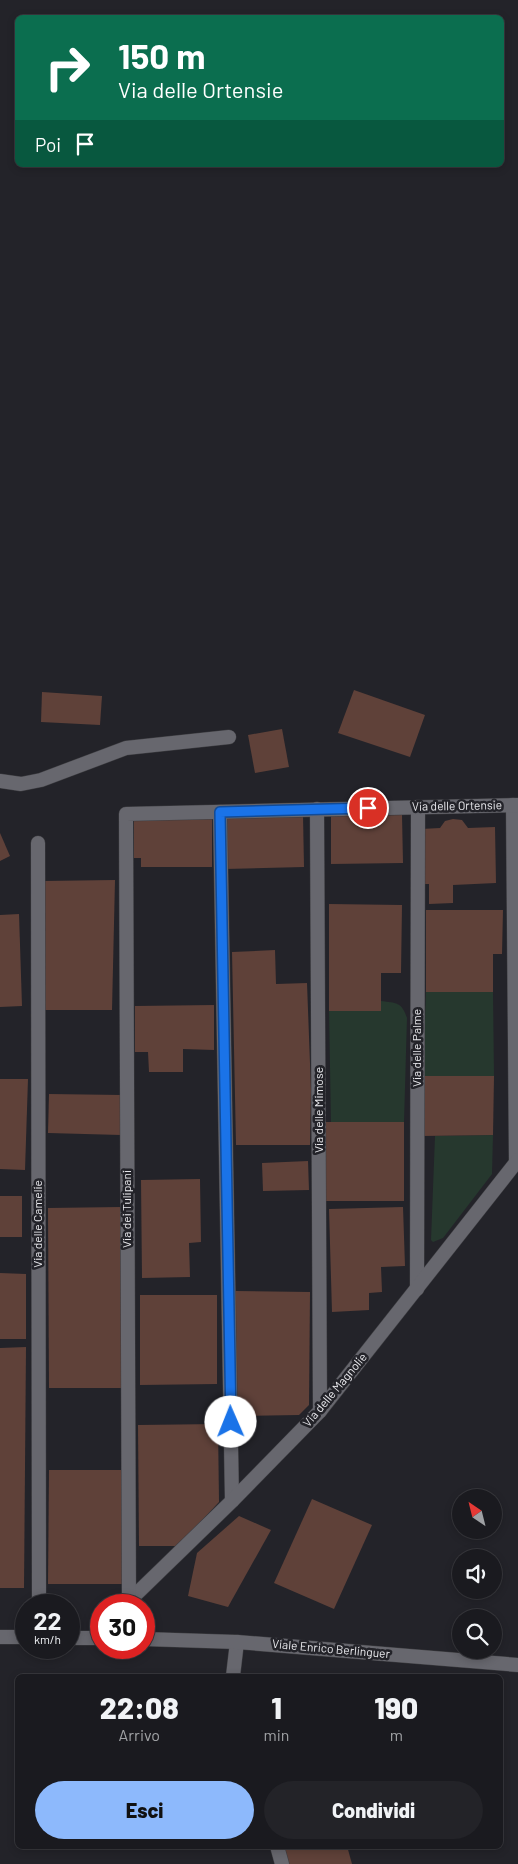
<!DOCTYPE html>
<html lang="it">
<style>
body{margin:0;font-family:Barlow,sans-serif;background:#232328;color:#f1f3f6;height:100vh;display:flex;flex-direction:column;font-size:19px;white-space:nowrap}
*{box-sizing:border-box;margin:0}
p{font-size:16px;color:#9fa1a4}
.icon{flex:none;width:28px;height:28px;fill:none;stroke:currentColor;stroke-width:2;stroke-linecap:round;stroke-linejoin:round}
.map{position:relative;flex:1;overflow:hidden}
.panel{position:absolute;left:15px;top:1674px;width:488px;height:175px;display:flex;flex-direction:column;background:#1a1a1f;border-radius:8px;box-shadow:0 2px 8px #0003,0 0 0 1px #38383d}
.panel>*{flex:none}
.guide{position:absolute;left:15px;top:15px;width:489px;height:152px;border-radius:8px;box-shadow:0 2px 8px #0003,0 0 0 1px #38383d;background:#0b6e4f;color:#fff;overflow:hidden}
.needle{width:32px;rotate:325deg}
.tools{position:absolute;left:452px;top:1489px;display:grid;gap:10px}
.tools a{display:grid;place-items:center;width:50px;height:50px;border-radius:50%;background:#1a1a1f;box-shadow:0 2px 8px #0003,0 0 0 1px #38383d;font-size:25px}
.speed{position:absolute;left:15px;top:1594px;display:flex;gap:10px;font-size:25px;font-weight:700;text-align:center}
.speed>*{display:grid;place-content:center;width:65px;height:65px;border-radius:50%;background:#1a1a1f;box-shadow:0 2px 8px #0003,0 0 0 1px #38383d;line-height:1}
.speed small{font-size:12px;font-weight:400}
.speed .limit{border:8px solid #d22;background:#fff;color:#111}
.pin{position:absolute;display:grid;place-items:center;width:42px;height:42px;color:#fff;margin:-21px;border:2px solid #fff;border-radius:50%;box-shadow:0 1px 5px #0007}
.me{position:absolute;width:55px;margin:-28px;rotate:359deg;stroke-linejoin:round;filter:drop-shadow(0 0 4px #0008)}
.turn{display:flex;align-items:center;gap:18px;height:105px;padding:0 20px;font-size:22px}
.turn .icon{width:65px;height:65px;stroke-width:2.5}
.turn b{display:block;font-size:35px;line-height:42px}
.then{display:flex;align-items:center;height:48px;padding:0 20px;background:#0003;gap:10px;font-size:19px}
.eta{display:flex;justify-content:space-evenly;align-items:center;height:85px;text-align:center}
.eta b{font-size:30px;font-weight:800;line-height:35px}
.button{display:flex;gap:10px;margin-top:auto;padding:10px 20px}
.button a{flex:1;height:58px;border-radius:30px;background:#8db9fc;color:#111;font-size:20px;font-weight:800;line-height:58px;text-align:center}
.button a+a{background:#232328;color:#f1f3f6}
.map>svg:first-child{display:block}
.green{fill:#26382e}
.building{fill:#5f4139}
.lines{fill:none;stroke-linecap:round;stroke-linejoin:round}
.minor-casing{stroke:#3d3d41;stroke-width:15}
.secondary-casing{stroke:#3d3d41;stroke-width:15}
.minor{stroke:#67676e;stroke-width:14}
.secondary{stroke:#67676e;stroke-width:14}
.route-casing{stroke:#114b97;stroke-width:12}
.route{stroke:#1a73e8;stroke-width:9}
.labels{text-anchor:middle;stroke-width:5;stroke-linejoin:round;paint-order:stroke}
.street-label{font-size:12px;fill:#e9e9ed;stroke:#232329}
</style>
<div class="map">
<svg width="518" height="1864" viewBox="0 0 518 1864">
<rect width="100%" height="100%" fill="#232329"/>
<g class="green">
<path d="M 426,992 L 493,992 L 494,1076 L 423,1076 Z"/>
<path d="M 381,1001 C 396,1003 402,1002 407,1018 L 404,1122 L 331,1123 L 329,1011 L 381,1011 Z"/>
<path d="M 493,1135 L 492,1174 L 443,1238 L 433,1242 L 431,1240 L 435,1136 Z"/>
</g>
<g class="building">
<path d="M 354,690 L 425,715 L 410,757 L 338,733 Z"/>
<path d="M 42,692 L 102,696 L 100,725 L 41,722 Z"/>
<path d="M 282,729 L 289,767 L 255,773 L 248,735 Z"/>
<path d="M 303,815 L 304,867 L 225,869 L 224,817 Z"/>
<path d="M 402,815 L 403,863 L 331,864 L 331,816 Z"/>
<path d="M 134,817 L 212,817 L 212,867 L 141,867 L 141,858 L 134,858 Z"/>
<path d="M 453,819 L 462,820 L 468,828 L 495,827 L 496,883 L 453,885 L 453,903 L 429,904 L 429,884 L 422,884 L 421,829 L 440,828 L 445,821 Z"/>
<path d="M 0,833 L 10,856 L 0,861 Z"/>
<path d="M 115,880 L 112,1010 L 41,1010 L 43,881 Z"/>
<path d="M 329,904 L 402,905 L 401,973 L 381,973 L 381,1011 L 329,1011 Z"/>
<path d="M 426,910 L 503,910 L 502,954 L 493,954 L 493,992 L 426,992 Z"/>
<path d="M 19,914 L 22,1006 L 0,1007 L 0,915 Z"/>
<path d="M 275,950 L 276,984 L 307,983 L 311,1090 L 310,1145 L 236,1145 L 232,952 Z"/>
<path d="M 214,1005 L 214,1050 L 183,1049 L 183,1072 L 149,1072 L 148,1052 L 135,1052 L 135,1006 Z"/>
<path d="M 422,1076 L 494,1076 L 493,1135 L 422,1136 Z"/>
<path d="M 0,1079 L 28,1079 L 25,1170 L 0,1169 Z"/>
<path d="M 49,1094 L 122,1095 L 121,1135 L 48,1133 Z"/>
<rect x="326" y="1122" width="78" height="79"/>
<path d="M 308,1161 L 309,1190 L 263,1191 L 262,1163 Z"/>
<path d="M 200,1179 L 201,1242 L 189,1243 L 190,1277 L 142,1278 L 141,1180 Z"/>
<rect x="0" y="1196" width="22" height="41"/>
<path d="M 121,1207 L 121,1388 L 49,1388 L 48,1208 Z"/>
<path d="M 403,1207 L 405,1266 L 381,1267 L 382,1292 L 369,1293 L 369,1310 L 332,1312 L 329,1209 Z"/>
<path d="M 0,1273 L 26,1274 L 26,1339 L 0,1339 Z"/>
<path d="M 235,1291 L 310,1292 L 309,1405 L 299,1415 L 235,1416 Z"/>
<path d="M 140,1295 L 217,1295 L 217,1384 L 140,1385 Z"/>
<path d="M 26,1347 L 24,1588 L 0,1588 L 0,1348 Z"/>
<path d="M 218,1424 L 219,1502 L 178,1546 L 139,1546 L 138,1425 Z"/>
<path d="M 49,1470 L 122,1470 L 122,1584 L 48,1584 Z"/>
<path d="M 312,1499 L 372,1525 L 334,1609 L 274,1583 Z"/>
<path d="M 239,1516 L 271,1530 L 228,1607 L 188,1596 L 197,1553 Z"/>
<path d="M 283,1846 L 347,1846 L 352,1864 L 289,1864 Z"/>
</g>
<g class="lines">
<defs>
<g id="minor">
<path d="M 0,781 L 21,784 L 41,780 L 126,748 L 229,737"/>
<path d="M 513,805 L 516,1162"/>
<path d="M 317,809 L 320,1411"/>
<path d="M 220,812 L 232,1501"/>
<path d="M 38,843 L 39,1605"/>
<path d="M 417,1289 L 418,807"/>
<path d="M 129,1601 L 232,1501 L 320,1411 L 518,1160"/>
<path d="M 129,1605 L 126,814 L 518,805"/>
<path d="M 233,1676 L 237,1642"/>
<path d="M 277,1846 L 282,1864"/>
</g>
<g id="secondary">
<path d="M 0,1637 L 26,1637"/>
<path d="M 69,1638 L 101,1638"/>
<path d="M 144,1639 L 237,1642 L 518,1665"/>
</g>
</defs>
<use href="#minor" class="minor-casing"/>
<use href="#secondary" class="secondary-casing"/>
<use href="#minor" class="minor"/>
<use href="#secondary" class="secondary"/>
</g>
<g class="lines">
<defs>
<path id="route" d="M 231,1422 L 220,812 L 368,808"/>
</defs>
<use href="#route" class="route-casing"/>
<use href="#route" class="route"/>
</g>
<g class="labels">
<g class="street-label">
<text transform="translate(457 806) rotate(-1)" y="4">Via delle Ortensie</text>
<text transform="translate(417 1048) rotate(-90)" y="4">Via delle Palme</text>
<text transform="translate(319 1110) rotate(-90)" y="4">Via delle Mimose</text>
<text transform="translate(127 1209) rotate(-90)" y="4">Via dei Tulipani</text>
<text transform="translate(38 1224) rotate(-90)" y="4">Via delle Camelie</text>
<text transform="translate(335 1390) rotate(-50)" y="4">Via delle Magnolie</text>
<text transform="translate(331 1649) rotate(5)" y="4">Viale Enrico Berlinguer</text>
</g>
</g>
</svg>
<div class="tools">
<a><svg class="needle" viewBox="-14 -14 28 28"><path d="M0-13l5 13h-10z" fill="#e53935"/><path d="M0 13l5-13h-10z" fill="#9fa1a4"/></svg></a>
<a><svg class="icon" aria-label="sound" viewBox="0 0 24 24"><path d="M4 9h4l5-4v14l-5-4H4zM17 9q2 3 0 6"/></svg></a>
<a><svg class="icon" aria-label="search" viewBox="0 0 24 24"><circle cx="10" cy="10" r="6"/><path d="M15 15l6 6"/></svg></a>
</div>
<div class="speed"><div>22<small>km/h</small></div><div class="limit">30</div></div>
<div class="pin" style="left:368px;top:808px;background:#d93025"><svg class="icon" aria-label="arrive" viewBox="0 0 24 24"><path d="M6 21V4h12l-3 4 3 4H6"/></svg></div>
<svg class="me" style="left:231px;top:1422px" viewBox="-20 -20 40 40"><circle r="19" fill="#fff"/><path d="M0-13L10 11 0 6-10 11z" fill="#1a73e8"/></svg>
<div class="guide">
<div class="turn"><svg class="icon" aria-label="right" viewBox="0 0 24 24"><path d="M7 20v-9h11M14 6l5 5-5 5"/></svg><div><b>150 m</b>Via delle Ortensie</div></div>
<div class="then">Poi<svg class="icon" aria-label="arrive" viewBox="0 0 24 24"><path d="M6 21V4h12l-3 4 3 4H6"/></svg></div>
</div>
<section class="panel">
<div class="eta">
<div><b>22:08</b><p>Arrivo</p></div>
<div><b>1</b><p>min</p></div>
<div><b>190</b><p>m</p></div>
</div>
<div class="button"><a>Esci</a><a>Condividi</a></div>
</section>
</div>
